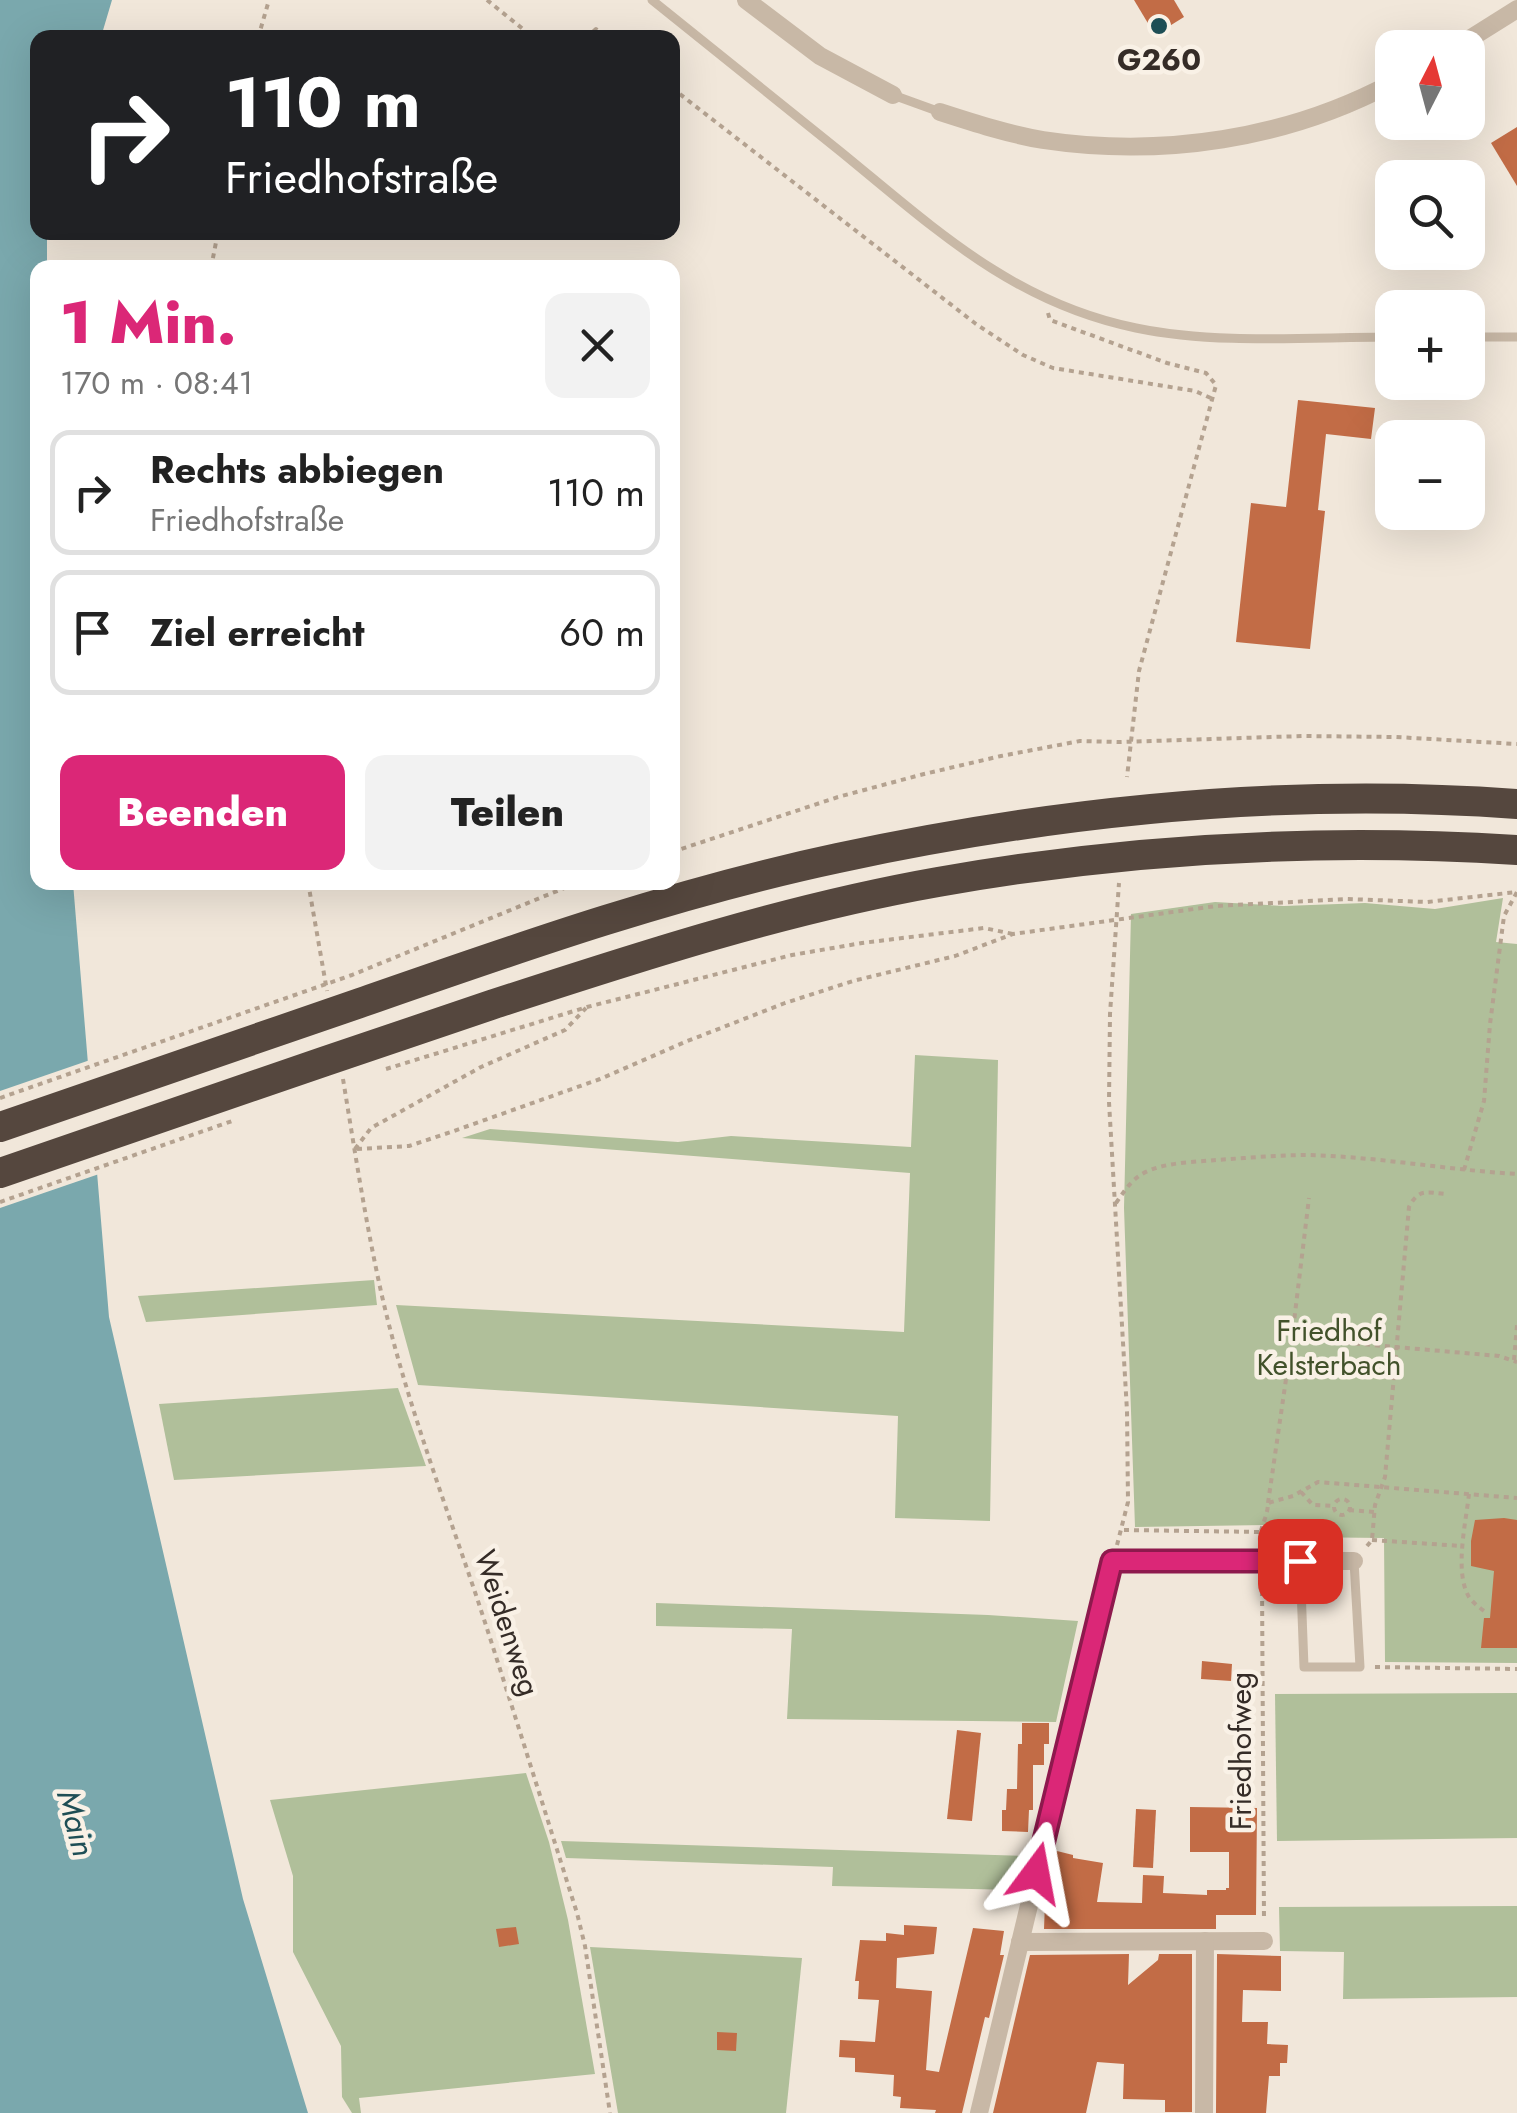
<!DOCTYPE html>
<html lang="de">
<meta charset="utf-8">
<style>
body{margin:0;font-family:Jost,sans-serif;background:#f2f2f2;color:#222;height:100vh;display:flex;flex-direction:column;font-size:38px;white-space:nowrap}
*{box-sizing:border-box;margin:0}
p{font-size:32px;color:#767676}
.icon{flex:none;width:55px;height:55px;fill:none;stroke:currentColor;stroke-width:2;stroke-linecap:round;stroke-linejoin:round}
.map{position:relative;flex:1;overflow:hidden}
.side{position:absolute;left:30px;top:260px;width:650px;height:630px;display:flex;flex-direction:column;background:#fff;border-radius:20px;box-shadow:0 10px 40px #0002}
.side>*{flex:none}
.hud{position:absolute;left:30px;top:30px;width:650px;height:210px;border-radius:20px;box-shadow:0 10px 40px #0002;background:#202124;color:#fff;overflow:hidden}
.needle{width:65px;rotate:6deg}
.fabs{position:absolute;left:1375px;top:30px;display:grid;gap:20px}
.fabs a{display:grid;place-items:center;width:110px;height:110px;border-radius:20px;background:#fff;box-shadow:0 10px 40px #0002;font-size:50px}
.pin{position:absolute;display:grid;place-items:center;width:85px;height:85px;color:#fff;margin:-42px;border-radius:20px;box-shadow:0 5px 15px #0006}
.me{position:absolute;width:110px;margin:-55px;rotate:13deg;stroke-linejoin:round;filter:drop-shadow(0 0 8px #0008)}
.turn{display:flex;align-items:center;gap:35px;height:210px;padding:0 30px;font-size:45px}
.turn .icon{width:130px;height:130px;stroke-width:2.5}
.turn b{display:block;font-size:70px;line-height:85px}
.round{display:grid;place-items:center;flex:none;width:105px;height:105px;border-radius:20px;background:#f2f2f2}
.head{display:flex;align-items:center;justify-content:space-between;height:170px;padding:0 30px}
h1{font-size:60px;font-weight:800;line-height:75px;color:#db2777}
.cta{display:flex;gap:20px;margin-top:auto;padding:20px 30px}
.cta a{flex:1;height:115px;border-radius:20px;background:#db2777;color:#fff;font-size:40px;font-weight:800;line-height:115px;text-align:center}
.cta a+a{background:#f2f2f2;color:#222}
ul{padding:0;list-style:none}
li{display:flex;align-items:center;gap:30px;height:125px;margin:0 20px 15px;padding:0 10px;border:5px solid #e0e0e0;border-radius:20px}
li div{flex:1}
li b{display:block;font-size:38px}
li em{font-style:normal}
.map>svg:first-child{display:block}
.green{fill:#b0bf9a}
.water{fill:#7aa8ad}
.pier{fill:#f1e7da}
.building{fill:#c26c46}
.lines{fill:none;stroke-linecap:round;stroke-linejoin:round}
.path{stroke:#b4a290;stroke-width:4;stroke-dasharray:5 5;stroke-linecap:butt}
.lane{stroke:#c8b8a6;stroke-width:9}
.street{stroke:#c8b8a6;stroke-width:18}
.highway{stroke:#55473e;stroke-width:30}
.route-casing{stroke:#8e194d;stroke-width:25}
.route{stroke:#db2777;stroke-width:18}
.poi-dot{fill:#1e4e55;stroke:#f9f1e6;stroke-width:4}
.labels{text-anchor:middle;stroke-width:9;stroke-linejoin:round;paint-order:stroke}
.poi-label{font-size:30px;font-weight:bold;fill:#352c27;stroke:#f9f1e6}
.park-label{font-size:30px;fill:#42522b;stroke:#f9f1e6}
.street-label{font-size:30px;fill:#352c27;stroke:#f9f1e6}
.water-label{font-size:32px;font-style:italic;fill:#1e4e55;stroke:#f9f1e6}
</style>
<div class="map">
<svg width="1517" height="2113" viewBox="0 0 1517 2113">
<rect width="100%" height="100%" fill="#f1e7da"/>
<g class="green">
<path d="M 1503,898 L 1496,942 L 1517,944 L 1517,1663 L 1385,1662 L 1384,1538 L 1291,1537 L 1266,1525 L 1135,1527 L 1124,1208 L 1131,914 L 1215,902 L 1284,906 L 1365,903 L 1435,909 Z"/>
<path d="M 915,1055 L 998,1060 L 990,1521 L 895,1518 L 898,1416 L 418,1385 L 396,1305 L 904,1332 L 910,1173 L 462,1138 L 490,1129 L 678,1142 L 731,1136 L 911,1147 Z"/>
<path d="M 374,1280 L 377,1305 L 146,1322 L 138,1296 Z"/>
<path d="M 398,1388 L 426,1466 L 174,1480 L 159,1404 Z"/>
<path d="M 656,1603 L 988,1615 L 1078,1621 L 1056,1722 L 787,1719 L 792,1629 L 656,1626 Z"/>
<path d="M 1517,1693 L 1517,1838 L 1277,1841 L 1275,1694 Z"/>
<path d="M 526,1773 L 549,1842 L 568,1920 L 595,2074 L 359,2098 L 361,2113 L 352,2113 L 342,2097 L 341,2046 L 293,1952 L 293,1876 L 270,1800 Z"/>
<path d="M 561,1841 L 1026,1856 L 1018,1890 L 832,1886 L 833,1867 L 566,1858 Z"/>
<path d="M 1517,1906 L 1517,1997 L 1343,1999 L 1344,1952 L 1280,1951 L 1279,1907 Z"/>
<path d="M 590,1947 L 802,1958 L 786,2113 L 618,2113 Z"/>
</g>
<path class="water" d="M 0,0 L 112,0 L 101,37 L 38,38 L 38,232 L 47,233 L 47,267 L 38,268 L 38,882 L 73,883 L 109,1317 L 243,1899 L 308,2113 L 0,2113 Z"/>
<path class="pier" d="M 93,1059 L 102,1173 L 0,1208 L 0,1091 Z"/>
<g class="building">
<path d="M 1134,0 L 1174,0 L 1184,17 L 1155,35 Z"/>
<path d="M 1517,127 L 1517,186 L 1491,143 Z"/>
<path d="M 1298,400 L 1375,408 L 1371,439 L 1326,434 L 1318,510 L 1325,511 L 1310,649 L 1236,642 L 1251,503 L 1286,507 Z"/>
<path d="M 1504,1518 L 1517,1520 L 1517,1648 L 1481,1648 L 1484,1618 L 1490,1618 L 1494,1571 L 1471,1566 L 1471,1541 L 1475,1520 Z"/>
<path d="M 1202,1661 L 1232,1664 L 1231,1681 L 1201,1679 Z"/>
<path d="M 1022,1723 L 1049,1723 L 1049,1744 L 1044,1744 L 1044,1765 L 1033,1765 L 1033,1810 L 1029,1810 L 1028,1832 L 1002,1831 L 1002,1810 L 1006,1810 L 1007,1789 L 1017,1789 L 1018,1744 L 1022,1744 Z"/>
<path d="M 957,1730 L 981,1733 L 972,1821 L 947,1819 Z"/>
<path d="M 1190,1807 L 1257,1808 L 1256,1915 L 1216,1915 L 1216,1929 L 1044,1929 L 1045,1903 L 1057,1851 L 1073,1855 L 1073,1858 L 1103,1863 L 1097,1902 L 1142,1903 L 1143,1875 L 1164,1876 L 1163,1893 L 1207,1895 L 1207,1890 L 1226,1890 L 1226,1888 L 1229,1888 L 1229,1852 L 1190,1852 Z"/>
<path d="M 1136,1809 L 1156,1810 L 1153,1868 L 1133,1867 Z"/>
<path d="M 904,1925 L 937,1927 L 934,1954 L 897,1958 L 896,1988 L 932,1991 L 926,2070 L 939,2072 L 973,1928 L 1004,1931 L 1000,1955 L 1004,1955 L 989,2018 L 985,2017 L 962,2113 L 935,2113 L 936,2110 L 900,2108 L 901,2097 L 893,2096 L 894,2075 L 855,2072 L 855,2058 L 839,2057 L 840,2040 L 875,2042 L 879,2000 L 858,1999 L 859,1981 L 855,1981 L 860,1940 L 886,1941 L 886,1933 L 904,1935 Z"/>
<path d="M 516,1927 L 519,1944 L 499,1947 L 496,1929 Z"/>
<path d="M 1129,1954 L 1128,1985 L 1158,1960 L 1159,1954 L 1192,1954 L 1192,2112 L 1165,2112 L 1165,2100 L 1123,2099 L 1124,2064 L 1097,2062 L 1086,2113 L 993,2113 L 1030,1955 Z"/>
<path d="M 1217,1954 L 1281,1956 L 1281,1991 L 1243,1990 L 1242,2022 L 1268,2022 L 1267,2044 L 1288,2045 L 1287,2063 L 1280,2063 L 1280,2076 L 1269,2076 L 1266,2113 L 1216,2113 Z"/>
<path d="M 717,2032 L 737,2033 L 736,2051 L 717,2050 Z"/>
</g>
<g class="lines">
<g class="path">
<path d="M 487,0 L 534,38"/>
<path d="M 258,38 L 269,0"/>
<path d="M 586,38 L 596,29 L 607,38"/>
<path d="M 672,88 L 976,324 L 1023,355 L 1053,368 L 1195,391 L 1213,399"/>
<path d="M 211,268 L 218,232"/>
<path d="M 1048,313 L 1050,320 L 1167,363 L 1206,373 L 1216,385 L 1139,671 L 1127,777"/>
<path d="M 672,852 L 838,797 L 924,774 L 1001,756 L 1080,741 L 1121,742 L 1303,736 L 1396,737 L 1517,744"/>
<path d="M 308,882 L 327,991"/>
<path d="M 386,1069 L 587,1007 L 792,955 L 862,943 L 984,928 L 1013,934"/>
<path d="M 343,1079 C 355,1152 366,1225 382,1296 C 406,1400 444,1500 478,1601 C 512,1705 544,1809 577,1913 L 585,1946 L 610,2113"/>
<path d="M 0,1098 L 352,975 L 579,882"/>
<path d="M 355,1149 L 371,1128 L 481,1067 L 565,1030 L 586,1008"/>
<path d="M 357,1149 L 409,1146 L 451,1132 L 600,1079 L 685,1042 L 785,1003 L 853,981 L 955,956 L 1013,934 L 1216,906 L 1347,899 L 1427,902 L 1517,892"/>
<path d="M 1464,1170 L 1484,1101 L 1490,1024 L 1504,916 L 1517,892"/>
<path d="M 0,1202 L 235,1120"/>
<path d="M 1116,1203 C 1125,1190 1133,1177 1148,1171 C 1169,1162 1194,1162 1216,1160 C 1247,1158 1278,1155 1309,1155 C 1379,1157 1448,1170 1517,1174"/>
<path d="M 1292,1338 L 1309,1198"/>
<path d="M 1514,1360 L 1517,1325"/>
<path d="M 1301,1492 L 1313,1505 L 1334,1506"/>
<path d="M 1469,1494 C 1466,1522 1454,1572 1469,1597 C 1473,1603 1480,1608 1487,1613"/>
<circle cx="1342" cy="1507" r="8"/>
<path d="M 1268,1503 L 1292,1338 L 1499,1356 L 1517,1362"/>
<path d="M 1349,1510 L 1374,1512"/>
<path d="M 1124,1530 L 1260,1532"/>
<path d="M 1372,1540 L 1462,1546"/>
<path d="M 1260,1541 C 1259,1528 1268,1517 1268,1503 L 1293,1496 L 1318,1482 L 1517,1498"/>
<path d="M 1117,1545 L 1128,1502 L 1127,1411 L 1109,1102 L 1110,1014 L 1119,883"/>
<path d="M 1367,1546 L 1372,1540 L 1375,1505 L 1385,1477 L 1409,1207 C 1419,1187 1429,1193 1447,1194"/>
<path d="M 1262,1581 L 1264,1921"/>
<path d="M 1375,1667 L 1517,1669"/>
</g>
<g class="lane">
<path d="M 652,0 C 715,50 778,101 841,152 C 934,228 1013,303 1136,328 C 1218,345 1309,337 1392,337"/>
<path d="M 893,95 L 940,112"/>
<path d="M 1468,337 L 1517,337"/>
<path d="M 1300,1561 L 1304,1667 L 1360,1667 L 1354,1561"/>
</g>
<g class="street">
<path d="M 746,0 L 820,56 L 893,95"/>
<path d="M 1455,48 L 1517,9"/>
<path d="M 940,112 C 974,123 1008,134 1043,140 C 1162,158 1287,139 1392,83"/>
<path d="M 1020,1942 L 1264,1941"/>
<path d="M 979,2113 L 1112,1561 L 1354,1561"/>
<path d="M 1204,2113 L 1205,1941"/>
</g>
<g class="highway">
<path d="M 0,1127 C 119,1086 238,1045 357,1004 C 515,949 673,893 838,858 C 1061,810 1289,787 1517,804"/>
<path d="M 0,1173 C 163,1117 327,1060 491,1005 C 638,957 785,909 938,882 C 1129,848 1323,838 1517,850"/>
</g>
</g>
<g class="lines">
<defs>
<path id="route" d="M 1036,1873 L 1112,1561 L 1300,1561"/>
</defs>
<use href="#route" class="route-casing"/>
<use href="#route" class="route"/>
</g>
<circle class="poi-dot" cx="1159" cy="26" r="10"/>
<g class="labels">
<g class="poi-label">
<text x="1159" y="70">G260</text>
</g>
<g class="park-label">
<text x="1329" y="1341">Friedhof<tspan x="1329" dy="34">Kelsterbach</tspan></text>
</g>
<g class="street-label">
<text transform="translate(507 1623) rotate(72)" y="10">Weidenweg</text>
<text transform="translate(1241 1751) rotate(-90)" y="10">Friedhofweg</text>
</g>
<g class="water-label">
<text transform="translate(76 1823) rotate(75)" y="11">Main</text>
</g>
</g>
</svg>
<div class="fabs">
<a><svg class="needle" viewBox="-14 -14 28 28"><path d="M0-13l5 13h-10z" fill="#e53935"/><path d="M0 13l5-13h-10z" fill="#767676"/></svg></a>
<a><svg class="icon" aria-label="search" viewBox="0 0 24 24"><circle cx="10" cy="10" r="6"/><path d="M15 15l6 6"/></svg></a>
<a>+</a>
<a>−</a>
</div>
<div class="pin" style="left:1300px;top:1561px;background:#d93025"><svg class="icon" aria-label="arrive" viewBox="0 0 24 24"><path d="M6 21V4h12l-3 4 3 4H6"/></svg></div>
<svg class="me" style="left:1036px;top:1873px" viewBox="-20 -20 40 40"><path d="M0-17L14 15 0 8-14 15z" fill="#db2777" stroke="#fff" stroke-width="4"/></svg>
<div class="hud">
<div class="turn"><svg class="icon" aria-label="right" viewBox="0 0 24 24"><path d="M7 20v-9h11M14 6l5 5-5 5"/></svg><div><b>110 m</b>Friedhofstraße</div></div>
</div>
<section class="side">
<div class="head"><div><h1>1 Min.</h1><p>170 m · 08:41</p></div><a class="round"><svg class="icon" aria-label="close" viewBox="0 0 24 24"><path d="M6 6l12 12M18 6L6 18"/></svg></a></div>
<ul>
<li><svg class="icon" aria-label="right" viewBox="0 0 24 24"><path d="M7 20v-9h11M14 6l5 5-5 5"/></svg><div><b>Rechts abbiegen</b><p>Friedhofstraße</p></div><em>110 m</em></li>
<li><svg class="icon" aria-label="arrive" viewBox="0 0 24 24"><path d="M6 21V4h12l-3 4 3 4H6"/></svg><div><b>Ziel erreicht</b></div><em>60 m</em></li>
</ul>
<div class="cta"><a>Beenden</a><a>Teilen</a></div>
</section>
</div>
